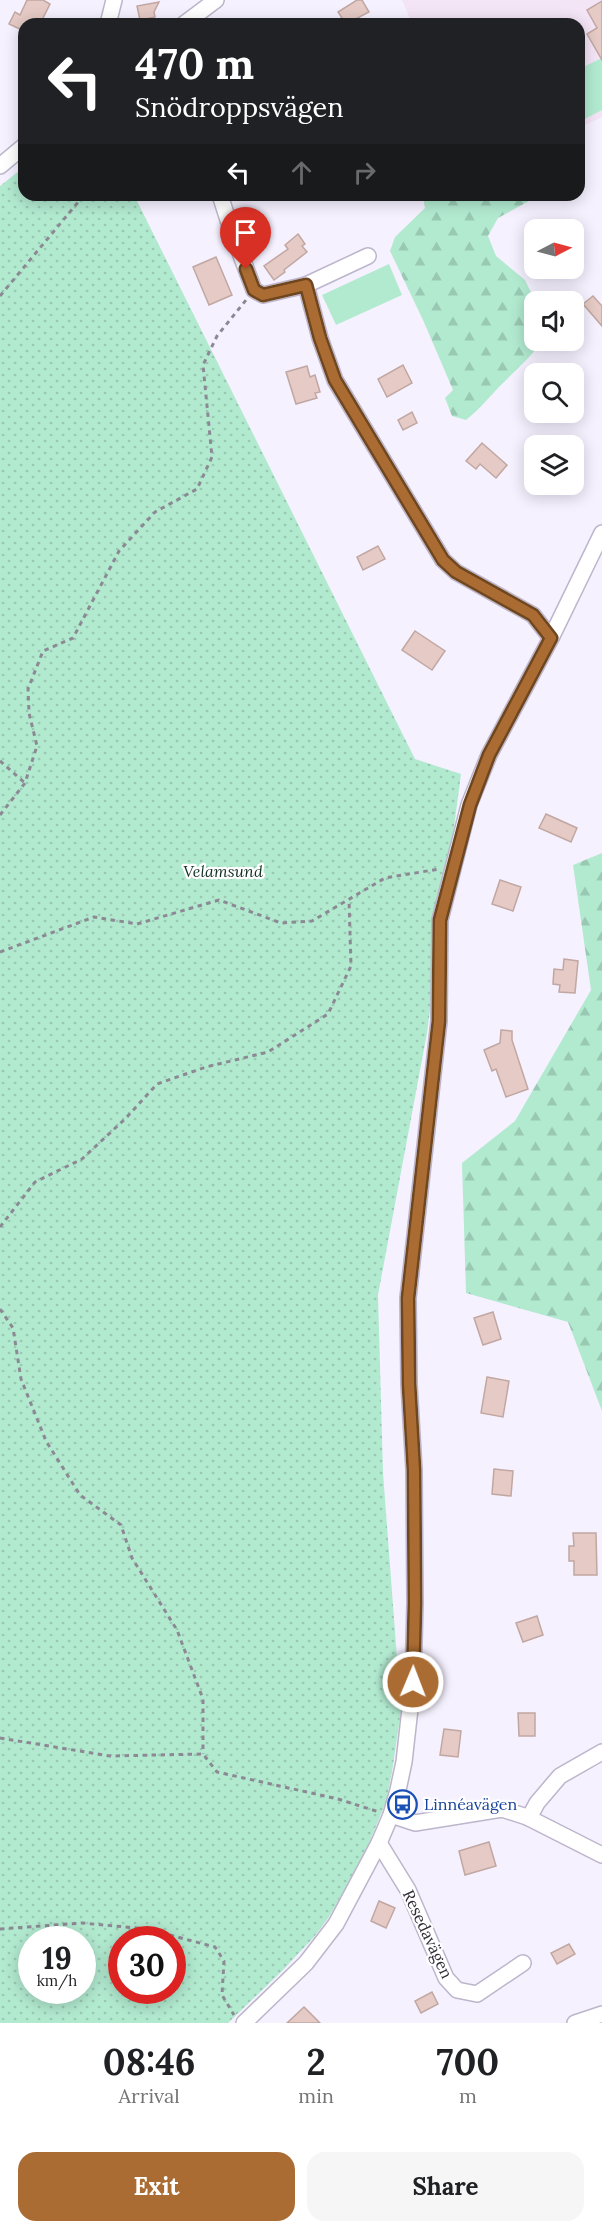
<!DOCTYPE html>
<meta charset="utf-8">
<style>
body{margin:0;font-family:Lora,serif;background:#f6f6f6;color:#202124;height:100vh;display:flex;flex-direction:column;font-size:22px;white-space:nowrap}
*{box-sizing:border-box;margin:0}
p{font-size:20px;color:#757577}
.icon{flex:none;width:33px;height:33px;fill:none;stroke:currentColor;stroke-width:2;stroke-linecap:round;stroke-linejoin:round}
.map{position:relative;height:2023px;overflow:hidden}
.sheet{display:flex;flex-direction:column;background:#fff;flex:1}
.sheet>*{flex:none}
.guide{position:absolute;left:18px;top:18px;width:567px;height:183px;border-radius:18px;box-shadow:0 3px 15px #0003;background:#202124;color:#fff;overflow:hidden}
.needle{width:39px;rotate:84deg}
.fabs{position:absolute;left:524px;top:219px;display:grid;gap:12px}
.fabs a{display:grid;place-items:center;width:60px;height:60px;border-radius:12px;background:#fff;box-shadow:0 3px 15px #0003;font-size:30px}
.speed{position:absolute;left:18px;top:1926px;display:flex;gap:12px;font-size:30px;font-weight:700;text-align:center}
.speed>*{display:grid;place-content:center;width:78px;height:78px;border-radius:50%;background:#fff;box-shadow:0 3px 15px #0003;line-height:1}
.speed small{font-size:15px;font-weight:400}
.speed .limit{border:9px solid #d22;background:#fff;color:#111}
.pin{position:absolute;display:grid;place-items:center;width:51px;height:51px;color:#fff;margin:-62px -26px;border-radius:50% 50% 50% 0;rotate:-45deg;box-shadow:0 0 6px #0007}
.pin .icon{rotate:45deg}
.me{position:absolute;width:66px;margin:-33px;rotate:1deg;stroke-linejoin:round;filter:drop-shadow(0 0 4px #0008)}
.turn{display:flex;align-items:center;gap:21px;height:126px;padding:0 18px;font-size:27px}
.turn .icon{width:78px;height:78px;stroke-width:2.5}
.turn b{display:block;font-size:42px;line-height:51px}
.lanes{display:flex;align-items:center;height:57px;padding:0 18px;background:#0003;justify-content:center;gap:30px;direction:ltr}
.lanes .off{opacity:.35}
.eta{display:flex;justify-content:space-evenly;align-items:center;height:102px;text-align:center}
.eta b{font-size:36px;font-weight:800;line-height:42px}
.primary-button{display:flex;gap:12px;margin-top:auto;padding:12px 18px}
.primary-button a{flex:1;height:69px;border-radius:18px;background:#aa6c32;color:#fff;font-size:24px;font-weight:800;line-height:69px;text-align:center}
.primary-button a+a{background:#f6f6f6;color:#202124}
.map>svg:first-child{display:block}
.education{fill:#f3e4f6}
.green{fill:#b2ead0}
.forest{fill:url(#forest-firs)}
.park{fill:url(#park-dots);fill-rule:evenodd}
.building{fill:#e5cac5;stroke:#c1a7a2;stroke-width:1.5}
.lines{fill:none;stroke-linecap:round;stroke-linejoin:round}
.minor-casing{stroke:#bdb5cb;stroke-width:18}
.path{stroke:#8c8994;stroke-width:3;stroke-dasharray:4.5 4.5;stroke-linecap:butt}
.minor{stroke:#fff;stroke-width:15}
.route-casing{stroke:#6e4620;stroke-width:15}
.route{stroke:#aa6c32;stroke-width:10}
.labels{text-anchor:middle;stroke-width:4.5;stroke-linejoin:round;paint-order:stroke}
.park-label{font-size:16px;font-style:italic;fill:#133024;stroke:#fff}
.transit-label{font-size:16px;fill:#164399;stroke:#fff;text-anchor:start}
.street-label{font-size:16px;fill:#302d36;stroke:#fff}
</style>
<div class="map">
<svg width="602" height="2023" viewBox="0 0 602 2023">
<defs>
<pattern id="forest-firs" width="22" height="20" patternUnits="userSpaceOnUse" patternTransform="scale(1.5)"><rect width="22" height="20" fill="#b2ead0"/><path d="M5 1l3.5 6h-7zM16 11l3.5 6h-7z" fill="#99c9b3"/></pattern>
<pattern id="park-dots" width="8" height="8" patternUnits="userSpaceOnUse" patternTransform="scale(1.5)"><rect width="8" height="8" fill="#b2ead0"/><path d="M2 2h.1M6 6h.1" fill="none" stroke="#99c9b3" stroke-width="1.8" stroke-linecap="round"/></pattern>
</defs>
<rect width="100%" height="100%" fill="#f6f1ff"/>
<path class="education" d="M 402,0 L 602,0 L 602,117 L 579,128 L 579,24 L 412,24 Z"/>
<g class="green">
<path d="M 602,58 L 602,110 L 579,122 L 579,69 Z"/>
<path d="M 389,264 L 402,295 L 336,325 L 322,295 Z"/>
</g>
<g class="forest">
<path d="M 423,195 L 540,195 L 498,218 L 488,236 L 496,256 L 525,280 L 535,301 L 534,340 L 542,341 C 531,357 517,369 503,383 C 490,396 480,409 466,420 L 452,416 L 445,398 L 453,390 L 423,320 L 390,251 L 395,237 L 425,208 Z"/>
<path d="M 602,853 L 602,1411 L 568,1322 L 466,1293 L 462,1163 L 515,1121 L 591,990 L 573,865 Z"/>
</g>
<path class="park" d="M 24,167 L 24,195 L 134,195 L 415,759 L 461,774 L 427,1033 L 378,1295 L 383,1473 L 401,1711 L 392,1772 L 386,1802 L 362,1860 L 329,1917 L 314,1937 L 282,1971 L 228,2023 L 0,2023 L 0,186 ZM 32,1940 L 82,1940 L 82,1990 L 32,1990 ZM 122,1940 L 172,1940 L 172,1990 L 122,1990 Z"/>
<g class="building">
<path d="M 27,0 L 43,0 L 50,4 L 40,24 L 24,24 L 24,31 L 9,24 L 15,12 L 20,15 Z"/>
<path d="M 357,0 L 362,0 L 369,12 L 346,24 L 338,12 Z"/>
<path d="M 602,1 L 602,60 L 587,34 L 597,28 L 587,10 Z"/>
<path d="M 159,2 L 154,12 L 155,17 L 140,20 L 137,6 Z"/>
<path d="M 298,234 L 305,244 L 302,246 L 307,252 L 284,270 L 285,272 L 274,280 L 264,266 L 288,249 L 285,245 Z"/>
<path d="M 216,257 L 232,295 L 209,305 L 193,267 Z"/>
<path d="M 593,296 L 602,306 L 602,326 L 583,304 Z"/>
<path d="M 403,365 L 412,383 L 387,397 L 378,379 Z"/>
<path d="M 307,366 L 310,377 L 315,375 L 320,392 L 315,393 L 317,398 L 296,404 L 286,372 Z"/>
<path d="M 412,412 L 417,423 L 403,430 L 398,420 Z"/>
<path d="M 482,443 L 507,465 L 496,478 L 480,464 L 476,469 L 466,461 Z"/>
<path d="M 378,546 L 385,559 L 363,570 L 357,557 Z"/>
<path d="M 415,631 L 445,651 L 432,670 L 402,650 Z"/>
<path d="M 546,814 L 577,828 L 571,842 L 539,828 Z"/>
<path d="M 500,880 L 521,887 L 513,911 L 492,904 Z"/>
<path d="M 564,959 L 578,961 L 575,993 L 559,992 L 560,985 L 553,984 L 554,969 L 563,970 Z"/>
<path d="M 501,1030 L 512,1031 L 512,1040 L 528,1089 L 506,1097 L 496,1069 L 492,1071 L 484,1050 L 500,1043 Z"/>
<path d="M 493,1312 L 501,1339 L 483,1345 L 474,1318 Z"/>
<path d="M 487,1377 L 509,1381 L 503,1417 L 481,1413 Z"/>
<path d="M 494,1469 L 513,1471 L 511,1496 L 492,1494 Z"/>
<path d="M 573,1533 L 596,1533 L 597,1575 L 574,1575 L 574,1561 L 569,1561 L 569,1546 L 574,1546 Z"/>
<path d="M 537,1616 L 543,1635 L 523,1642 L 516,1623 Z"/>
<path d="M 518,1713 L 535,1713 L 535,1736 L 519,1736 Z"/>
<path d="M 444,1729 L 461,1731 L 458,1757 L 440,1755 Z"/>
<path d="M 489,1842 L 496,1866 L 465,1875 L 459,1851 Z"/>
<path d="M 379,1901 L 395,1908 L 386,1928 L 371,1921 Z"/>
<path d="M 569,1944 L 575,1954 L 557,1964 L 551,1953 Z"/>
<path d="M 432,1992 L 438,2004 L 421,2013 L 415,2001 Z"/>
<path d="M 304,2007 L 320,2023 L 287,2023 Z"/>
</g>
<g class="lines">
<defs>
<g id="minor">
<path d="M 108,24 L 114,0"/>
<path d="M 184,24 L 216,0"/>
<path d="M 0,166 L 24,146"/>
<path d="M 220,195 L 230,226 L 254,290 L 263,295 L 306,285"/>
<path d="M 368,256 L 306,285 L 320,338 L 335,380 L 443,560 L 456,572 L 533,615 L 551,638"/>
<path d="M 391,1815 L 415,1823 L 502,1809 L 527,1817 L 602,1855"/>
<path d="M 529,1818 L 537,1803 L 560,1776 L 602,1752"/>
<path d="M 379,1843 L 408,1890 L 446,1978 L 457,1990 L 477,1994 L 523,1963"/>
<path d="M 244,2023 L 306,1963 L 336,1924 L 379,1843 L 391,1815 L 398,1790 L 404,1762 L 413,1682 L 415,1603 L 414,1470 L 409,1384 L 408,1298 L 439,1021 L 440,920 L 469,805 L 489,755 L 551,638 L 602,533"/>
<path d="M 575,2023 L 602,2014"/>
</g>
</defs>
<use href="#minor" class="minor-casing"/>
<g class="path">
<path d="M 0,296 L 84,195"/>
<path d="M 0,761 L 25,783"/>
<path d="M 0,815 L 25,783 L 37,746 L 29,713 L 28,689 L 43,651 L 73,638 L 119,551 L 155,512 L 197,489 L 212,457 L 203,365 L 217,336 L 246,300"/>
<path d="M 0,952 L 94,917 L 137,924 L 219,900 L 281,923 L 312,921 L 385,878 L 439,869"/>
<path d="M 0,1227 L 35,1182 L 82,1159 L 126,1118 L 157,1084 L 206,1067 L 268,1052 L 328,1014 L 351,966 L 349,900"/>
<path d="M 0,1309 L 13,1328 L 21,1379 L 46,1441 L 80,1495 L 121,1525 L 132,1558 L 177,1630 L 203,1699 L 203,1754"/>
<path d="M 0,1738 L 110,1756 L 203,1754 L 217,1772 L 338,1799 L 379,1812"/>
<path d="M 0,1929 L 82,1923 L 147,1929 L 215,1947 L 224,1961 L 222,1995 L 234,2015"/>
</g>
<use href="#minor" class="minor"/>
</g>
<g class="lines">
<defs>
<path id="route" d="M 246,269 L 254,290 L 263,295 L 306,285 L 320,338 L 335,380 L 443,560 L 456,572 L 533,615 L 551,638 L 489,755 L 470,805 L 440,920 L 439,1021 L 408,1298 L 409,1384 L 414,1470 L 415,1603 L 413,1682"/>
</defs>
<use href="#route" class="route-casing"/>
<use href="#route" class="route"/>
</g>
<defs>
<symbol id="bus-ring" viewBox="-11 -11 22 22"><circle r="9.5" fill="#fff" stroke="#1a4fb4" stroke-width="1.5"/><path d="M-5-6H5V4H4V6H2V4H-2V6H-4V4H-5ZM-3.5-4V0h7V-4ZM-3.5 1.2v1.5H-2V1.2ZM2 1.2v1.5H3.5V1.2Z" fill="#1a4fb4"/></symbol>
</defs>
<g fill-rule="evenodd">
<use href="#bus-ring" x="386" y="1788" width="33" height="33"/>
</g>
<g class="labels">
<g class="park-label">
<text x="223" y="877">Velamsund</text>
</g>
<g class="transit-label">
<text x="424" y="1810">Linnéavägen</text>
</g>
<g class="street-label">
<text transform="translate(428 1934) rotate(65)" y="6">Resedavägen</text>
</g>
</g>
</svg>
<div class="fabs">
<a><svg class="needle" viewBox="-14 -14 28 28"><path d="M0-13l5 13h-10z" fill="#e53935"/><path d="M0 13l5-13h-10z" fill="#757577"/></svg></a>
<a><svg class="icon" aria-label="sound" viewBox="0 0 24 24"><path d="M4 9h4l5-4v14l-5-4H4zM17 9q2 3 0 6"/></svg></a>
<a><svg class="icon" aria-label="search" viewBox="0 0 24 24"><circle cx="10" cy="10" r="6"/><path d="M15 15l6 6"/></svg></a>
<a><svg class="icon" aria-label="layers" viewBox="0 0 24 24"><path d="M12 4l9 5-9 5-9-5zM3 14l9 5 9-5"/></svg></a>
</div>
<div class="speed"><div>19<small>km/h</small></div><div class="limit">30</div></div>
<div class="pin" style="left:246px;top:269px;background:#d93025"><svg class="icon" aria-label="arrive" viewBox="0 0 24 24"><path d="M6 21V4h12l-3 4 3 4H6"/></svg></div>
<svg class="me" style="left:413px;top:1682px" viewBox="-20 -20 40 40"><circle r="17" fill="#aa6c32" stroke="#fff" stroke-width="3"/><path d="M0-11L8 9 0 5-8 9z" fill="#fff"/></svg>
<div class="guide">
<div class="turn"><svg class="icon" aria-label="left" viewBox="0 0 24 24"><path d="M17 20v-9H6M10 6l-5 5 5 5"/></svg><div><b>470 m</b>Snödroppsvägen</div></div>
<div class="lanes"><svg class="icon" aria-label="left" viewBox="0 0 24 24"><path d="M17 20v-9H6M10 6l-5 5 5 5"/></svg><svg class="icon off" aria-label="ahead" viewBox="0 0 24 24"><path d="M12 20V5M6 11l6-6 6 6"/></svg><svg class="icon off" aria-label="right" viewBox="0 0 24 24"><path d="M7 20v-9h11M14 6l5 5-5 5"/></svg></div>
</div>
</div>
<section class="sheet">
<div class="eta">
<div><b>08:46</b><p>Arrival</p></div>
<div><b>2</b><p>min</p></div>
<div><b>700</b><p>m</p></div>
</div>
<div class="primary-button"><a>Exit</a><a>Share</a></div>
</section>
